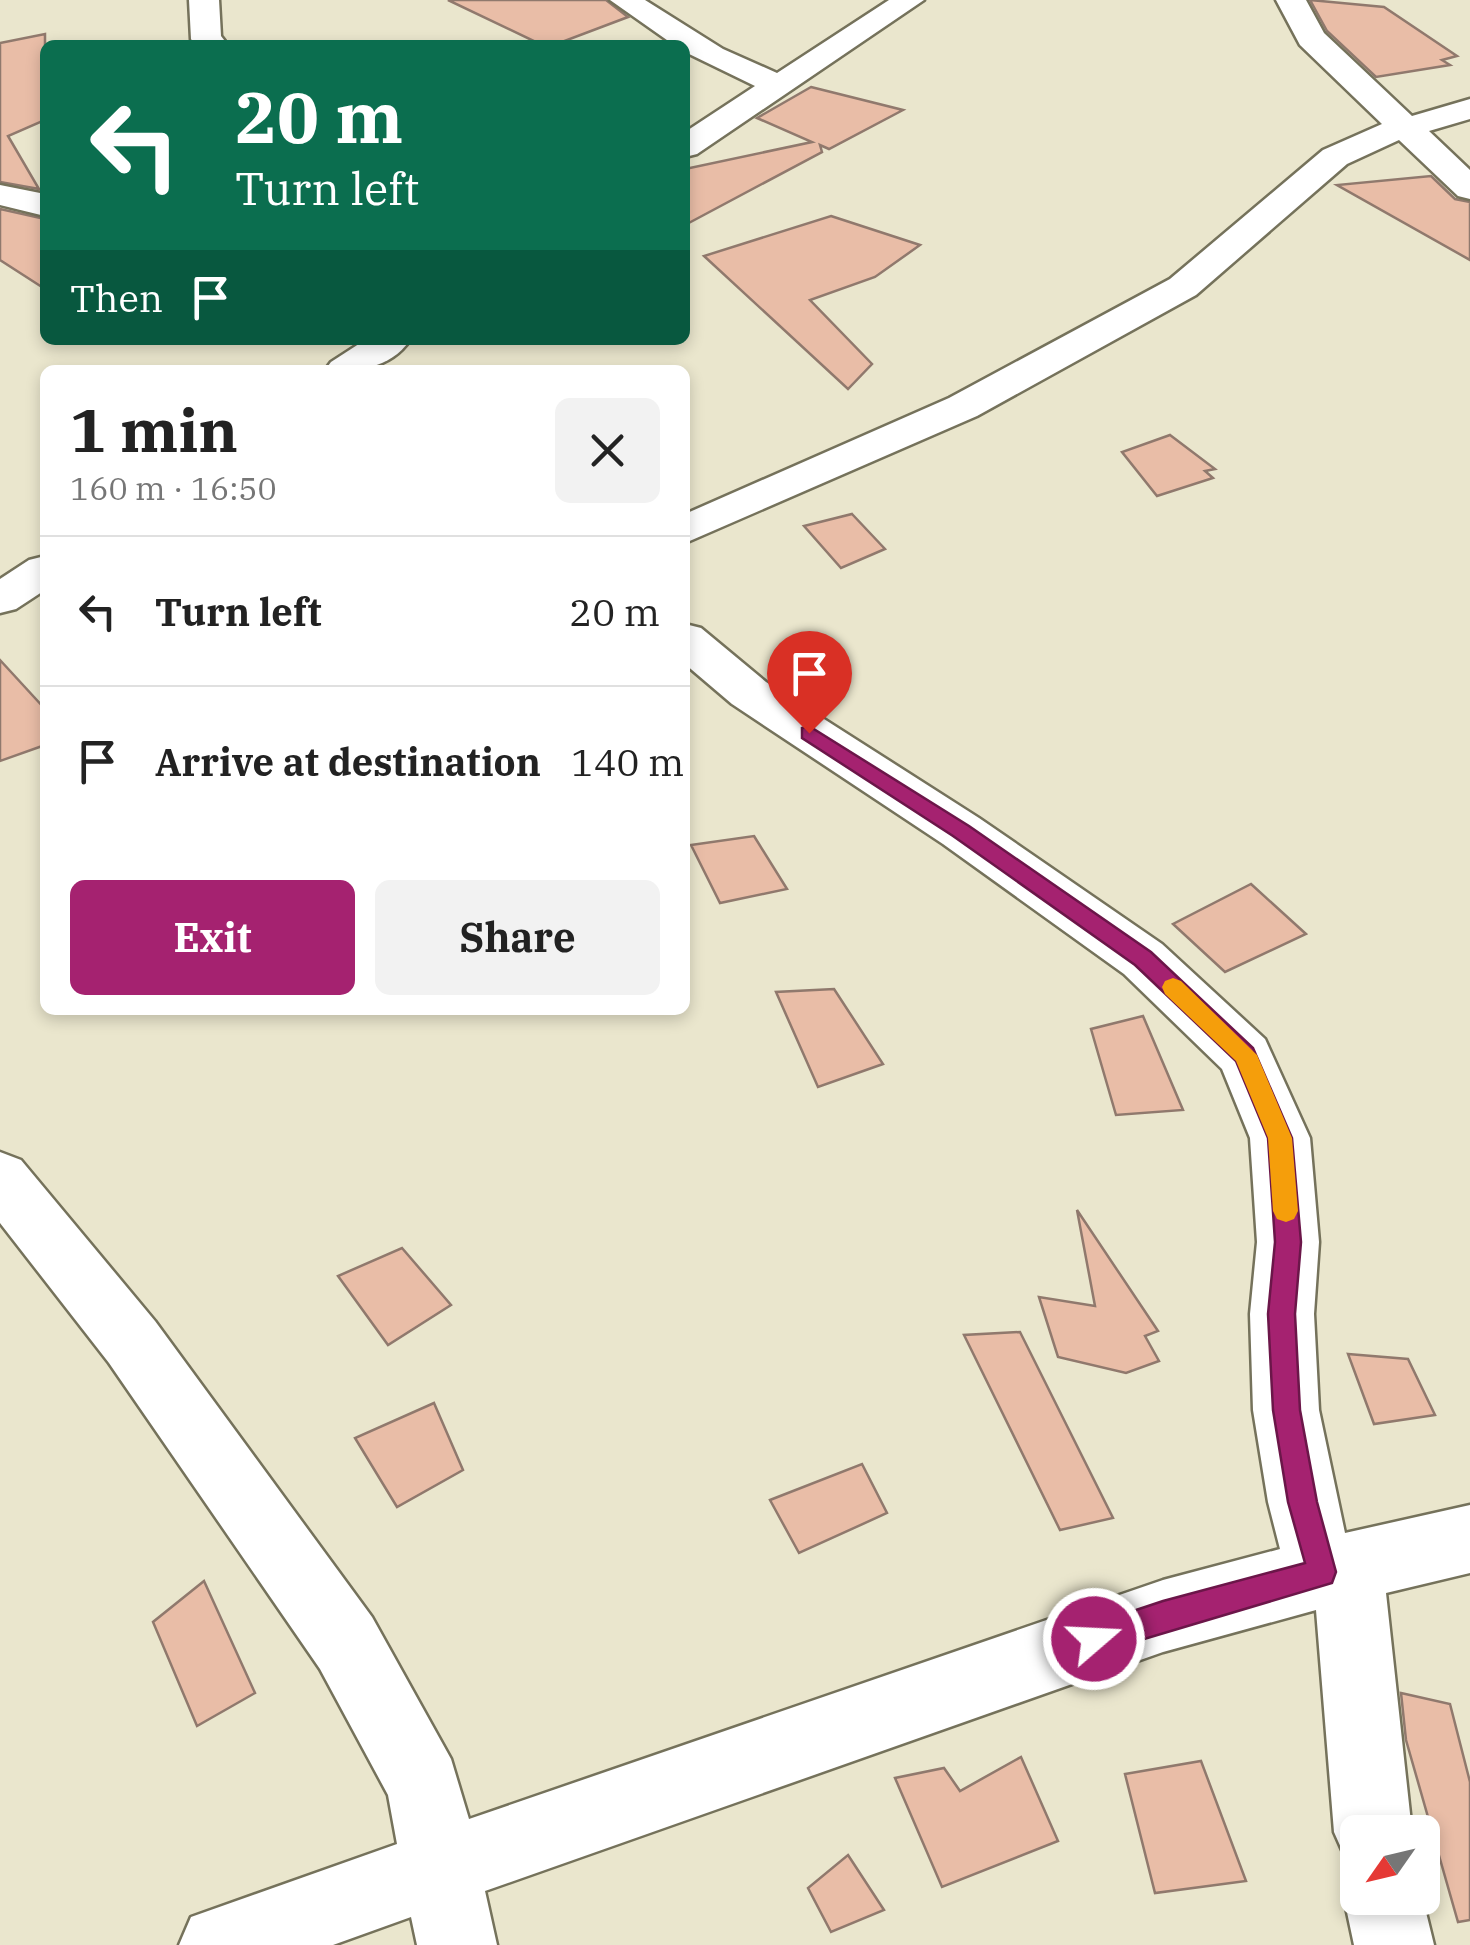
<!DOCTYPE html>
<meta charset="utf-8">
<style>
body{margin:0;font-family:"IBM Plex Serif",serif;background:#f2f2f2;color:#222;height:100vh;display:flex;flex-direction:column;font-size:38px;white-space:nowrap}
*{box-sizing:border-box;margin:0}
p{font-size:32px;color:#767676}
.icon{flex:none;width:55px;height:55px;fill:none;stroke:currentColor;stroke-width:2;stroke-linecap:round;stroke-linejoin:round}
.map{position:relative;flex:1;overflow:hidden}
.drawer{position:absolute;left:40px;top:365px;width:650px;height:650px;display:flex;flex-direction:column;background:#fff;border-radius:15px;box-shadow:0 5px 15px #0003}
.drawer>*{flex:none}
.banner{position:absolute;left:40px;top:40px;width:650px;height:305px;border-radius:15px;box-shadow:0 5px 15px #0003;background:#0b6e4f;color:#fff;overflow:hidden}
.needle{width:65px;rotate:236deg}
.controls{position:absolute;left:1340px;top:1815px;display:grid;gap:20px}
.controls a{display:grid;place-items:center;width:100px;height:100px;border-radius:15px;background:#fff;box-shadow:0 5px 15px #0003;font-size:50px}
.pin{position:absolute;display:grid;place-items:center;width:85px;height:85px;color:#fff;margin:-102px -42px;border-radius:50% 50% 50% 0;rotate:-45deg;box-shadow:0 0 10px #0007}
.pin .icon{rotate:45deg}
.me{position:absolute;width:110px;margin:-55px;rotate:71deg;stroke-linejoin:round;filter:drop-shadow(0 0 8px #0008)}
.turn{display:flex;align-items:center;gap:35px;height:210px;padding:0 30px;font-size:45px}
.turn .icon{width:130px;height:130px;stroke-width:2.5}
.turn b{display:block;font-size:70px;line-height:85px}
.then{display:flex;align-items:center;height:95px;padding:0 30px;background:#0003;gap:20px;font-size:38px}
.round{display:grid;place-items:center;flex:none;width:105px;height:105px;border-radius:15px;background:#f2f2f2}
.summary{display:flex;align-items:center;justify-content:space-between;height:170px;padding:0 30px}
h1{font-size:60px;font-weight:800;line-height:75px}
.button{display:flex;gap:20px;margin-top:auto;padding:20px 30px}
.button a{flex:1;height:115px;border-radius:15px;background:#a52270;color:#fff;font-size:40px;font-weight:800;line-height:115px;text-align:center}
.button a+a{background:#f2f2f2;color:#222}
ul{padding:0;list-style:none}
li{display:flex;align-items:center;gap:30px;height:150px;padding:0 30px;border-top:2px solid #e0e0e0}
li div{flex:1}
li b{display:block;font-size:38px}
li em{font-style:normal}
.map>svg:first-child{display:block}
.building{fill:#e9bda7;stroke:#90796d;stroke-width:2.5}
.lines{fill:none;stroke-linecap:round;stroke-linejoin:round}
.minor-casing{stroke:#75725b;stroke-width:5}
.minor{fill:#fff;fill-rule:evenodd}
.route{fill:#a52270;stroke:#6b1649;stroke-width:2.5}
.slow{fill:#f59e0b}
</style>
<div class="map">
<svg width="1470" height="1945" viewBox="0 0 1470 1945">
<rect width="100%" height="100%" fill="#eae6cd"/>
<g class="building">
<path d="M 448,0 L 606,0 L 628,17 L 554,45 L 542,45 Z"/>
<path d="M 1310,0 L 1384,7 L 1457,56 L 1442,60 L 1450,65 L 1376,77 L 1327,31 Z"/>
<path d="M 45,34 L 45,120 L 8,136 L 39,189 L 0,182 L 0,43 Z"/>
<path d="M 811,87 L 903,110 L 829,149 L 820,145 L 822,152 L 685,225 L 685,169 L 812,142 L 757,118 Z"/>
<path d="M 1431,176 L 1455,199 L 1470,202 L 1470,260 L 1337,185 Z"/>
<path d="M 0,209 L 45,219 L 45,289 L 0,260 Z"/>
<path d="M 831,216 L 920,245 L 875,277 L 810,300 L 872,364 L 848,389 L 704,256 Z"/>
<path d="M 1170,435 L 1215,469 L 1205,471 L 1213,478 L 1157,496 L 1122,452 Z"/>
<path d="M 852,514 L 885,549 L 841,568 L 804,526 Z"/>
<path d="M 0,660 L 45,709 L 45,745 L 0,761 Z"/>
<path d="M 754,836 L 787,889 L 720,903 L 691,845 Z"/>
<path d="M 1251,884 L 1306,934 L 1225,972 L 1173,924 Z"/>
<path d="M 834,989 L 883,1064 L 818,1087 L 776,992 Z"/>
<path d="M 1143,1016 L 1183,1110 L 1116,1115 L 1091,1029 Z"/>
<path d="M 1077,1210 L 1158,1331 L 1145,1336 L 1159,1361 L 1126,1373 L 1058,1357 L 1039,1297 L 1095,1306 Z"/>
<path d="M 402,1248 L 451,1305 L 388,1345 L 338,1276 Z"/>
<path d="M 1020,1332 L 1113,1518 L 1060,1530 L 964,1335 Z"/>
<path d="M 1348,1354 L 1408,1359 L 1435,1415 L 1374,1424 Z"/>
<path d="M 434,1403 L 463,1470 L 397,1507 L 355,1438 Z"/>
<path d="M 862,1464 L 887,1513 L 799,1553 L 770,1500 Z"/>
<path d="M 204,1581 L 255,1693 L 197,1726 L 153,1622 Z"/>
<path d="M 1401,1693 L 1450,1704 L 1470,1782 L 1470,1920 L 1458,1922 L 1406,1740 Z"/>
<path d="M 1021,1757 L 1058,1841 L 942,1887 L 895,1778 L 944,1768 L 960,1791 Z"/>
<path d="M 1201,1761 L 1246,1881 L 1155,1893 L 1125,1774 Z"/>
<path d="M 848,1855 L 884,1910 L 831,1932 L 808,1888 Z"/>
</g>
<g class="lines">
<defs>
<g id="minor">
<path d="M 189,0 L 219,0 L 221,36 L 228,45 L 195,45 L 191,39 Z"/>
<path d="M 610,0 L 645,0 L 723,49 L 777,73 L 889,0 L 924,0 L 697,154 L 685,157 L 685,132 L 755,86 L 685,52 L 685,45 L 674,45 Z"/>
<path d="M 1276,0 L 1306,0 L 1324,33 L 1412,116 L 1470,99 L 1470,119 L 1429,131 L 1470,170 L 1470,199 L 1458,196 L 1399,140 L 1347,164 L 1196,295 L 977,416 L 685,543 L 685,514 L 949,398 L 1170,279 L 1323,150 L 1382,124 L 1300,45 Z"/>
<path d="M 0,185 L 45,194 L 45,216 L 0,205 Z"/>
<path d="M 365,340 L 410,340 C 389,370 358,370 325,370 L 331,362 Z"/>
<path d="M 45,556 L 45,590 L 16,609 L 0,613 L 0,579 L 29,560 Z"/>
<path d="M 685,624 L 701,628 L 766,682 L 979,818 L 1162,944 L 1265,1039 L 1310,1138 L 1319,1242 L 1314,1314 L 1319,1410 L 1345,1533 L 1470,1505 L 1470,1573 L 1386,1593 L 1412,1832 L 1358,1832 L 1358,1864 L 1346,1859 L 1334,1832 L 1316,1610 L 1163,1652 L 485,1891 L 497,1945 L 417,1945 L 411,1917 L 333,1945 L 179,1945 L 191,1917 L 397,1844 L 388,1795 L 320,1669 L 109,1363 L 0,1223 L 0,1152 L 21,1160 L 155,1321 L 372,1617 L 451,1759 L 469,1819 L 1163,1580 L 1280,1549 L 1268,1502 L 1253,1410 L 1250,1314 L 1257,1242 L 1250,1138 L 1222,1069 L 1124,974 L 943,844 L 732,704 L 685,664 Z"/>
<path d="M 1358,1869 L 1358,1898 L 1422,1896 L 1434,1945 L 1354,1945 L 1344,1898 Z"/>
</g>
</defs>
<use href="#minor" class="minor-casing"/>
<use href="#minor" class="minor"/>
</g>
<path class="route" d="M 809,726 L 969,826 L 1151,952 L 1253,1048 L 1292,1138 L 1301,1242 L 1295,1314 L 1300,1410 L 1317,1502 L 1336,1572 L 1332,1583 L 1094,1654 L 1083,1650 L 1079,1639 L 1083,1629 L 1094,1624 L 1163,1601 L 1305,1563 L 1288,1502 L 1273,1410 L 1268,1314 L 1275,1242 L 1268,1138 L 1236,1061 L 1135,965 L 953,836 L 802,738 L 802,728 Z"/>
<path class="slow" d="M 1173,978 L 1181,981 L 1257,1055 L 1292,1138 L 1298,1211 L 1294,1219 L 1286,1222 L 1277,1219 L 1273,1211 L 1268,1138 L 1236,1061 L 1165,994 L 1162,987 L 1165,981 Z"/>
</svg>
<div class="controls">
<a><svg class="needle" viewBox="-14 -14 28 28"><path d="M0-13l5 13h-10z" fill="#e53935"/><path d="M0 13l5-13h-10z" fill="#767676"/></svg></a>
</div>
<div class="pin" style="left:809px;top:733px;background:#d93025"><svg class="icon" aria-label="arrive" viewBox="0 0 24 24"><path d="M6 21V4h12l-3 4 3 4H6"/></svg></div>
<svg class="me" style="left:1094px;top:1639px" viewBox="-20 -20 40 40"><circle r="17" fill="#a52270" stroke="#fff" stroke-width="3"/><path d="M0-11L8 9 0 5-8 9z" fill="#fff"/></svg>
<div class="banner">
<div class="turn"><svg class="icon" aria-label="left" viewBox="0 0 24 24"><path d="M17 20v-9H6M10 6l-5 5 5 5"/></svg><div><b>20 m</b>Turn left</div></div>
<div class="then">Then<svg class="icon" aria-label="arrive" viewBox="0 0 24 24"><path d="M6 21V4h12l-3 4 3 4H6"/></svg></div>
</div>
<section class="drawer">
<div class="summary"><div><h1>1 min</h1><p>160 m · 16:50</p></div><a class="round"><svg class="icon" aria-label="close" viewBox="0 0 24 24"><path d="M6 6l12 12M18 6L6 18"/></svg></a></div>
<ul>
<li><svg class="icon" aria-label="left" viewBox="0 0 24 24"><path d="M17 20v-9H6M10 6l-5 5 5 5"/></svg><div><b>Turn left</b></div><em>20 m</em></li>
<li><svg class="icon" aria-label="arrive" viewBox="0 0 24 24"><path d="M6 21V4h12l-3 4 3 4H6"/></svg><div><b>Arrive at destination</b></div><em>140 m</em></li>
</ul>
<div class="button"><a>Exit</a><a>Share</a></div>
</section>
</div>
